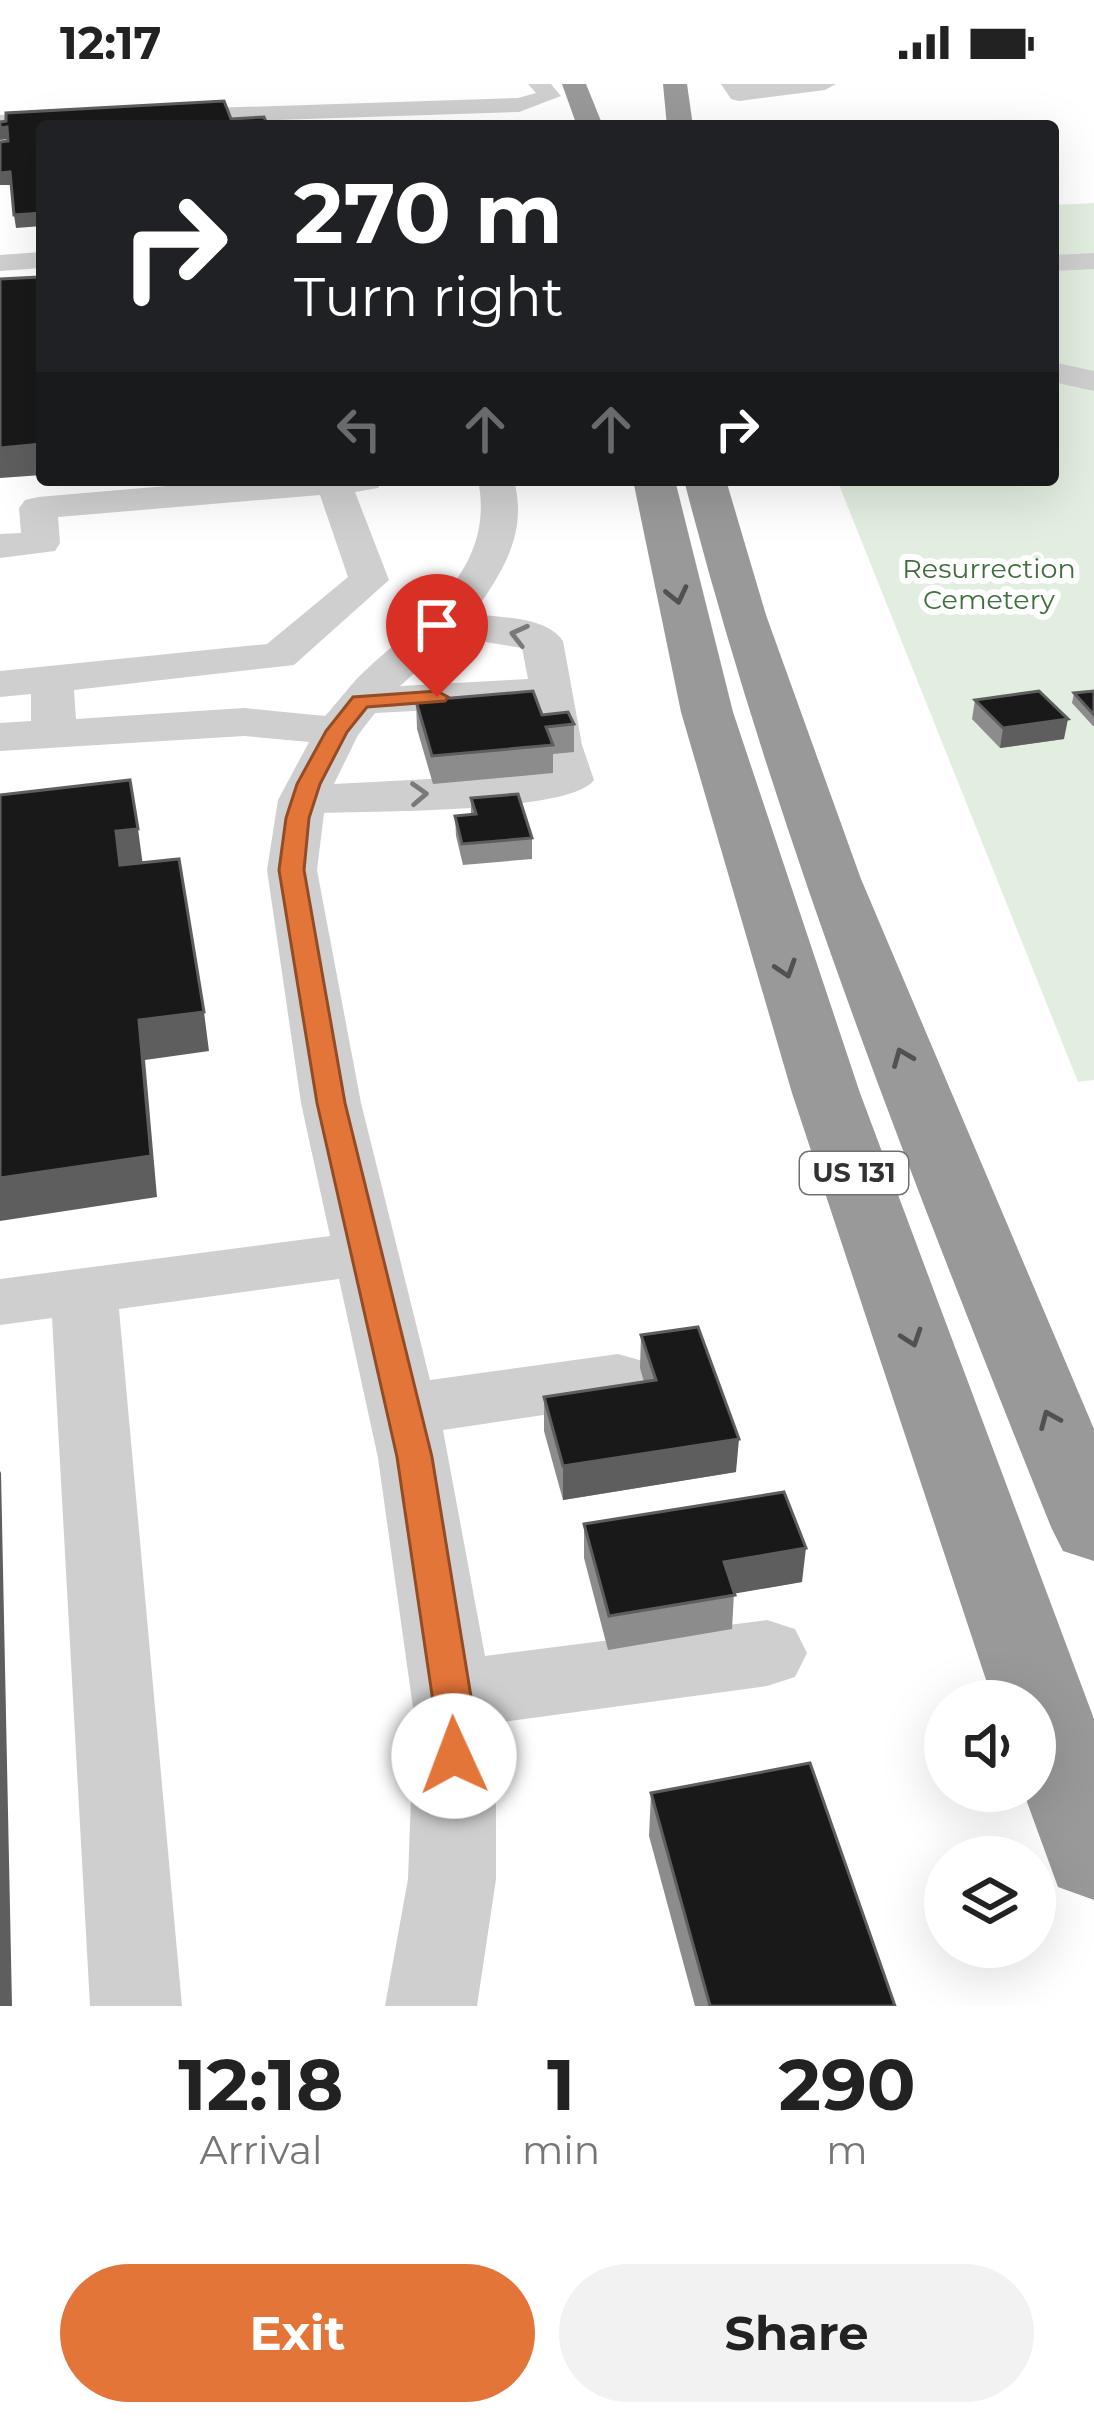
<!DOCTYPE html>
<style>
body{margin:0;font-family:Montserrat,sans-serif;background:#f2f2f2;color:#222;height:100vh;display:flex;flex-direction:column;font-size:45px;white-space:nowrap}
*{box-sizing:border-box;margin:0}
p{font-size:39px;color:#767676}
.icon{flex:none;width:66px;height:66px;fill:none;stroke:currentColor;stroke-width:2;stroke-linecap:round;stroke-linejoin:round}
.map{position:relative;height:1922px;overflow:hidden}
.details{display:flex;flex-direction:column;background:#fff;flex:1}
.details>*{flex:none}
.guide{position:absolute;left:36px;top:36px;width:1023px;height:366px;border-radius:12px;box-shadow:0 12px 48px #0002;background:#202124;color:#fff;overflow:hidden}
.fabs{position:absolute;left:924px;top:1596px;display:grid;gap:24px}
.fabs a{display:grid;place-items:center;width:132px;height:132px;border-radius:50%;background:#fff;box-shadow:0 12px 48px #0002;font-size:60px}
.pin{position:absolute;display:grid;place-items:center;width:102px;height:102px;color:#fff;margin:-123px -51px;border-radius:50% 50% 50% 0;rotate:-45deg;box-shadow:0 0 12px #0007}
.pin .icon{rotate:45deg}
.me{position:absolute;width:132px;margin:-66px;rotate:358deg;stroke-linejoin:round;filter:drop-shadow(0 0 9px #0008)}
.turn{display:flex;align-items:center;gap:42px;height:252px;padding:0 60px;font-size:54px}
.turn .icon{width:156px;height:156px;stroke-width:2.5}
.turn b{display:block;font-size:84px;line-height:102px}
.lanes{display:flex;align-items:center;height:114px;padding:0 60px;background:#0003;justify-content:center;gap:60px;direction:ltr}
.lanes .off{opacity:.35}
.eta{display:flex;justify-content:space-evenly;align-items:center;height:204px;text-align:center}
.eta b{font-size:72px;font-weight:700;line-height:84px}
.button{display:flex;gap:24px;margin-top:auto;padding:24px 60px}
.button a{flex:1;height:138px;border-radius:72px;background:#e37539;color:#fff;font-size:48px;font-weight:700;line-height:138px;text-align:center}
.button a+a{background:#f2f2f2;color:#222}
.status{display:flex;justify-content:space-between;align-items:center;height:84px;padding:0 60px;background:#fff;direction:ltr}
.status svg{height:33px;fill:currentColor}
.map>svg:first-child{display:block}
.green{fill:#e2eee0}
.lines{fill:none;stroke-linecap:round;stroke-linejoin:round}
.minor{fill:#cfcfcf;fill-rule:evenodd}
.highway{fill:#999;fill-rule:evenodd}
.wall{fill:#8c8c8c}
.shaded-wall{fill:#5e5e5e}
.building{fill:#191919;stroke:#5e5e5e;stroke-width:3}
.oneway{stroke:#515151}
.oneway2{stroke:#797979}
.route{fill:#e37539;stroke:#944c25;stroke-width:3}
.labels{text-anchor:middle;stroke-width:12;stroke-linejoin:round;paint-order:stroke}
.far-park-label{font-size:27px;fill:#416d3f;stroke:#fff}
.shield{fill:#fff;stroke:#707070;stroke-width:3}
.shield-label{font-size:27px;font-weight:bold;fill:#323232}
</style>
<div class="status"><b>12:17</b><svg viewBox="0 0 49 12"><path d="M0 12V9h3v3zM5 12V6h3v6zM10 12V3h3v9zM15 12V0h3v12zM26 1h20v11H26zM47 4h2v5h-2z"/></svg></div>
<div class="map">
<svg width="1094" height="1922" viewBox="0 0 1094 1922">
<rect width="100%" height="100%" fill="#fff"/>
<path class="green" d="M 1094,119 L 1094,996 L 1078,998 L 837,396 L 1053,396 L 1053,121 Z"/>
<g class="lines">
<g class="minor">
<path d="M 528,0 L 551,0 L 561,12 L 519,28 L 0,45 L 0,31 L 518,14 L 536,9 Z"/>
<path d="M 721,0 L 836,0 L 825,6 L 739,17 L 731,15 Z"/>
<path d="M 42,168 L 42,184 L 0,187 L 0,171 Z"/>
<path d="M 1094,169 L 1094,185 L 1053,187 L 1053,171 Z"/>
<path d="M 1053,278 L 1094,287 L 1094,307 L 1053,298 Z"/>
<path d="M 237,396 L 383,396 L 378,404 L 355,408 L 389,496 L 294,581 L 74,606 L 76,635 L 244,624 L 325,632 C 340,616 351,599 368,584 C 425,533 496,482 478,396 L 514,396 C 528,450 503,487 473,530 C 501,534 546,532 563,557 L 582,661 L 594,696 C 571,729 372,727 324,729 L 317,786 L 361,1019 L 430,1296 L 618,1270 L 643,1277 L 653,1295 L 643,1313 L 618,1320 L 443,1346 L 485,1572 L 767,1536 L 795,1545 L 807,1569 L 795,1593 L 767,1602 L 496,1639 L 496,1795 L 477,1922 L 385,1922 L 408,1795 L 414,1631 L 378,1374 L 339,1195 L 119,1225 L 182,1922 L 90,1922 L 52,1234 L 0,1241 L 0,1195 L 330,1152 L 301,1019 L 267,786 L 278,716 L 309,658 L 244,652 L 0,667 L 0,639 L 31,637 L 31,610 L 0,613 L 0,587 L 267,560 L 348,493 L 320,411 L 58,433 L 60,459 L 55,467 L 0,474 L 0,450 L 21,449 L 19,424 L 25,416 L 38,413 ZM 455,553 L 522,564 L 528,595 L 400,602 ZM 533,621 L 545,665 L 545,689 L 334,700 L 358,651 L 375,629 Z"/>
</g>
<g class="highway">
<path d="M 562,0 L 586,0 L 603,42 L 577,42 Z"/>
<path d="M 663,0 L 687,0 L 693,42 L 667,42 Z"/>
<path d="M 633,396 L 675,396 L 733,628 L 860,1009 L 1094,1635 L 1094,1816 L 1058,1803 L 1023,1707 L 1035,1707 L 1035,1617 L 993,1617 L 792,1009 L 681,628 Z"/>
<path d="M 684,396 L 726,396 L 766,531 L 861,795 L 1094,1345 L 1094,1477 L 1063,1467 L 1051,1443 C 913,1098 777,756 684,396 Z"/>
</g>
</g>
<g class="wall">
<path d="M 1094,607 L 1094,642 L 1093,642 L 1072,619 L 1074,609 Z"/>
<path d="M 975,616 L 1064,655 L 1000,664 L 972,635 Z"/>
<path d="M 416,617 L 542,631 L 574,640 L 574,668 L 553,670 L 553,689 L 433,700 L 417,645 Z"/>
<path d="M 471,714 L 532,754 L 532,775 L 463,781 L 456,752 L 455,732 L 471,731 Z"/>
<path d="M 641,1251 L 736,1388 L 563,1416 L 544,1347 L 544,1313 L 644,1298 L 640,1284 Z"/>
<path d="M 584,1440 L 802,1498 L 734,1509 L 732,1545 L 608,1566 L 584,1474 Z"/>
<path d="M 651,1709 L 895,1922 L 695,1922 L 649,1752 Z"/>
</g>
<g class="shaded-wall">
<path d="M 7,43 L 9,55 L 0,56 L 0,44 Z"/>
<path d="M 10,88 L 12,101 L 0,101 L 0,89 Z"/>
<path d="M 42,129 L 42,142 L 16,144 L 14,131 Z"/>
<path d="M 42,360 L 42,391 L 0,394 L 0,364 Z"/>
<path d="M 1068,635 L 1064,655 L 1000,664 L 1003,644 Z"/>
<path d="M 138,745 L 143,782 L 125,819 L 116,747 Z"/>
<path d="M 204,928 L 209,967 L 145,976 L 157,1113 L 0,1137 L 0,1094 L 139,936 Z"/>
<path d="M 739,1355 L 736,1388 L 563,1416 L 563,1382 Z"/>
<path d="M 0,1387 L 1,1389 L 12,1922 L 0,1922 Z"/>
<path d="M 806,1464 L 802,1498 L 721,1512 L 724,1478 Z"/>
</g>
<g class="building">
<path d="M 224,17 L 231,35 L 264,33 L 268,42 L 42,42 L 42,129 L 14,131 L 10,88 L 0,89 L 0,58 L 8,57 L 7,43 L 0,44 L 0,38 L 6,37 L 6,29 Z"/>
<path d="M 38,178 L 42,178 L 42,360 L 0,364 L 0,195 L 39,193 Z"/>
<path d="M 533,607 L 542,631 L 568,628 L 574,640 L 546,643 L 553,661 L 432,672 L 416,617 Z"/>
<path d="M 1039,607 L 1068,635 L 1003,644 L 975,616 Z"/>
<path d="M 1094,607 L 1094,631 L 1074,609 Z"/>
<path d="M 130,696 L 138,745 L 116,747 L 120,781 L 179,775 L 204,928 L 139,936 L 151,1072 L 0,1094 L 0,711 Z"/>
<path d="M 518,710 L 532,754 L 462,760 L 455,732 L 476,730 L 471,714 Z"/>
<path d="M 698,1243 L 739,1355 L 563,1382 L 544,1313 L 656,1296 L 641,1251 Z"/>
<path d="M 784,1408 L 806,1464 L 724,1478 L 735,1511 L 609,1532 L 584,1440 Z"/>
<path d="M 810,1679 L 895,1922 L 710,1922 L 651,1709 Z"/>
</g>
<defs><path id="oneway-chevron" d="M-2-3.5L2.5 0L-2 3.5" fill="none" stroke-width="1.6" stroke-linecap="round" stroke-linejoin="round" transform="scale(3)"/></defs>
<g class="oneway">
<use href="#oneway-chevron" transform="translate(677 511) rotate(77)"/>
<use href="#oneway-chevron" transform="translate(786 885) rotate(72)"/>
<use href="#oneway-chevron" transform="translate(902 973) rotate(-112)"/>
<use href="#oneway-chevron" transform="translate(912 1254) rotate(71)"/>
<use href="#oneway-chevron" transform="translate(1049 1335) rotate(-113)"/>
</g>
<g class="oneway2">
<use href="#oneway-chevron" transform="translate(519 551) rotate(-166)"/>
<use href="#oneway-chevron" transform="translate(419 710) rotate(-3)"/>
</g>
<path class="route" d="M 437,607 L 448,613 L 445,617 L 367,623 L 347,648 L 320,700 L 309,734 L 304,786 L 345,1019 L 432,1373 L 474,1631 L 474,1672 L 468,1685 L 454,1690 L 440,1685 L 434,1672 L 435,1631 L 397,1373 L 317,1019 L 279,786 L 286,734 L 297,700 L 326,647 L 353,613 Z"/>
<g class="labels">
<g class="far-park-label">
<text x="989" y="494">Resurrection<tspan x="989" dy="31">Cemetery</tspan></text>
</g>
<rect class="shield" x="800" y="1068" width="108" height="42" rx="9"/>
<g class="shield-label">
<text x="854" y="1098">US 131</text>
</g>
</g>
</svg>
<div class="fabs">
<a><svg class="icon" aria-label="sound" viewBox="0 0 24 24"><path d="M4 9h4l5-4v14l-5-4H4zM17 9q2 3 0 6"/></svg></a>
<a><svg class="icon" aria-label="layers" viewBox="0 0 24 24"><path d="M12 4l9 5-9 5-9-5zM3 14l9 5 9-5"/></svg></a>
</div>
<div class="pin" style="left:437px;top:613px;background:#d93025"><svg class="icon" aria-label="arrive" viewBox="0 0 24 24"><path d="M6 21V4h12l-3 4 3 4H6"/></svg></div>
<svg class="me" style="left:454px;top:1672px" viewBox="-20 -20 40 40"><circle r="19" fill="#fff"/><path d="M0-13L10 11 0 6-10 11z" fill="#e37539"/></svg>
<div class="guide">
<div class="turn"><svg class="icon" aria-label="right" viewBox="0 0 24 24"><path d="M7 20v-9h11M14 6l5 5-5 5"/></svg><div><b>270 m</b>Turn right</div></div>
<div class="lanes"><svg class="icon off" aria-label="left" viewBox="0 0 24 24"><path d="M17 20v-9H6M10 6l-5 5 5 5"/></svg><svg class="icon off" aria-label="ahead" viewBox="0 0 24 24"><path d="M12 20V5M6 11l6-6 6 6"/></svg><svg class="icon off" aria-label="ahead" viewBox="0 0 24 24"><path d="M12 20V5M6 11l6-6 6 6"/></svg><svg class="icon" aria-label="right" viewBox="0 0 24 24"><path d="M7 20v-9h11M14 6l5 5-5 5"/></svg></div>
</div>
</div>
<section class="details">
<div class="eta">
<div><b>12:18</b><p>Arrival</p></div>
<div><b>1</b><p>min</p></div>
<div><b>290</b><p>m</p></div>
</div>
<div class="button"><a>Exit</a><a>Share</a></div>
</section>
